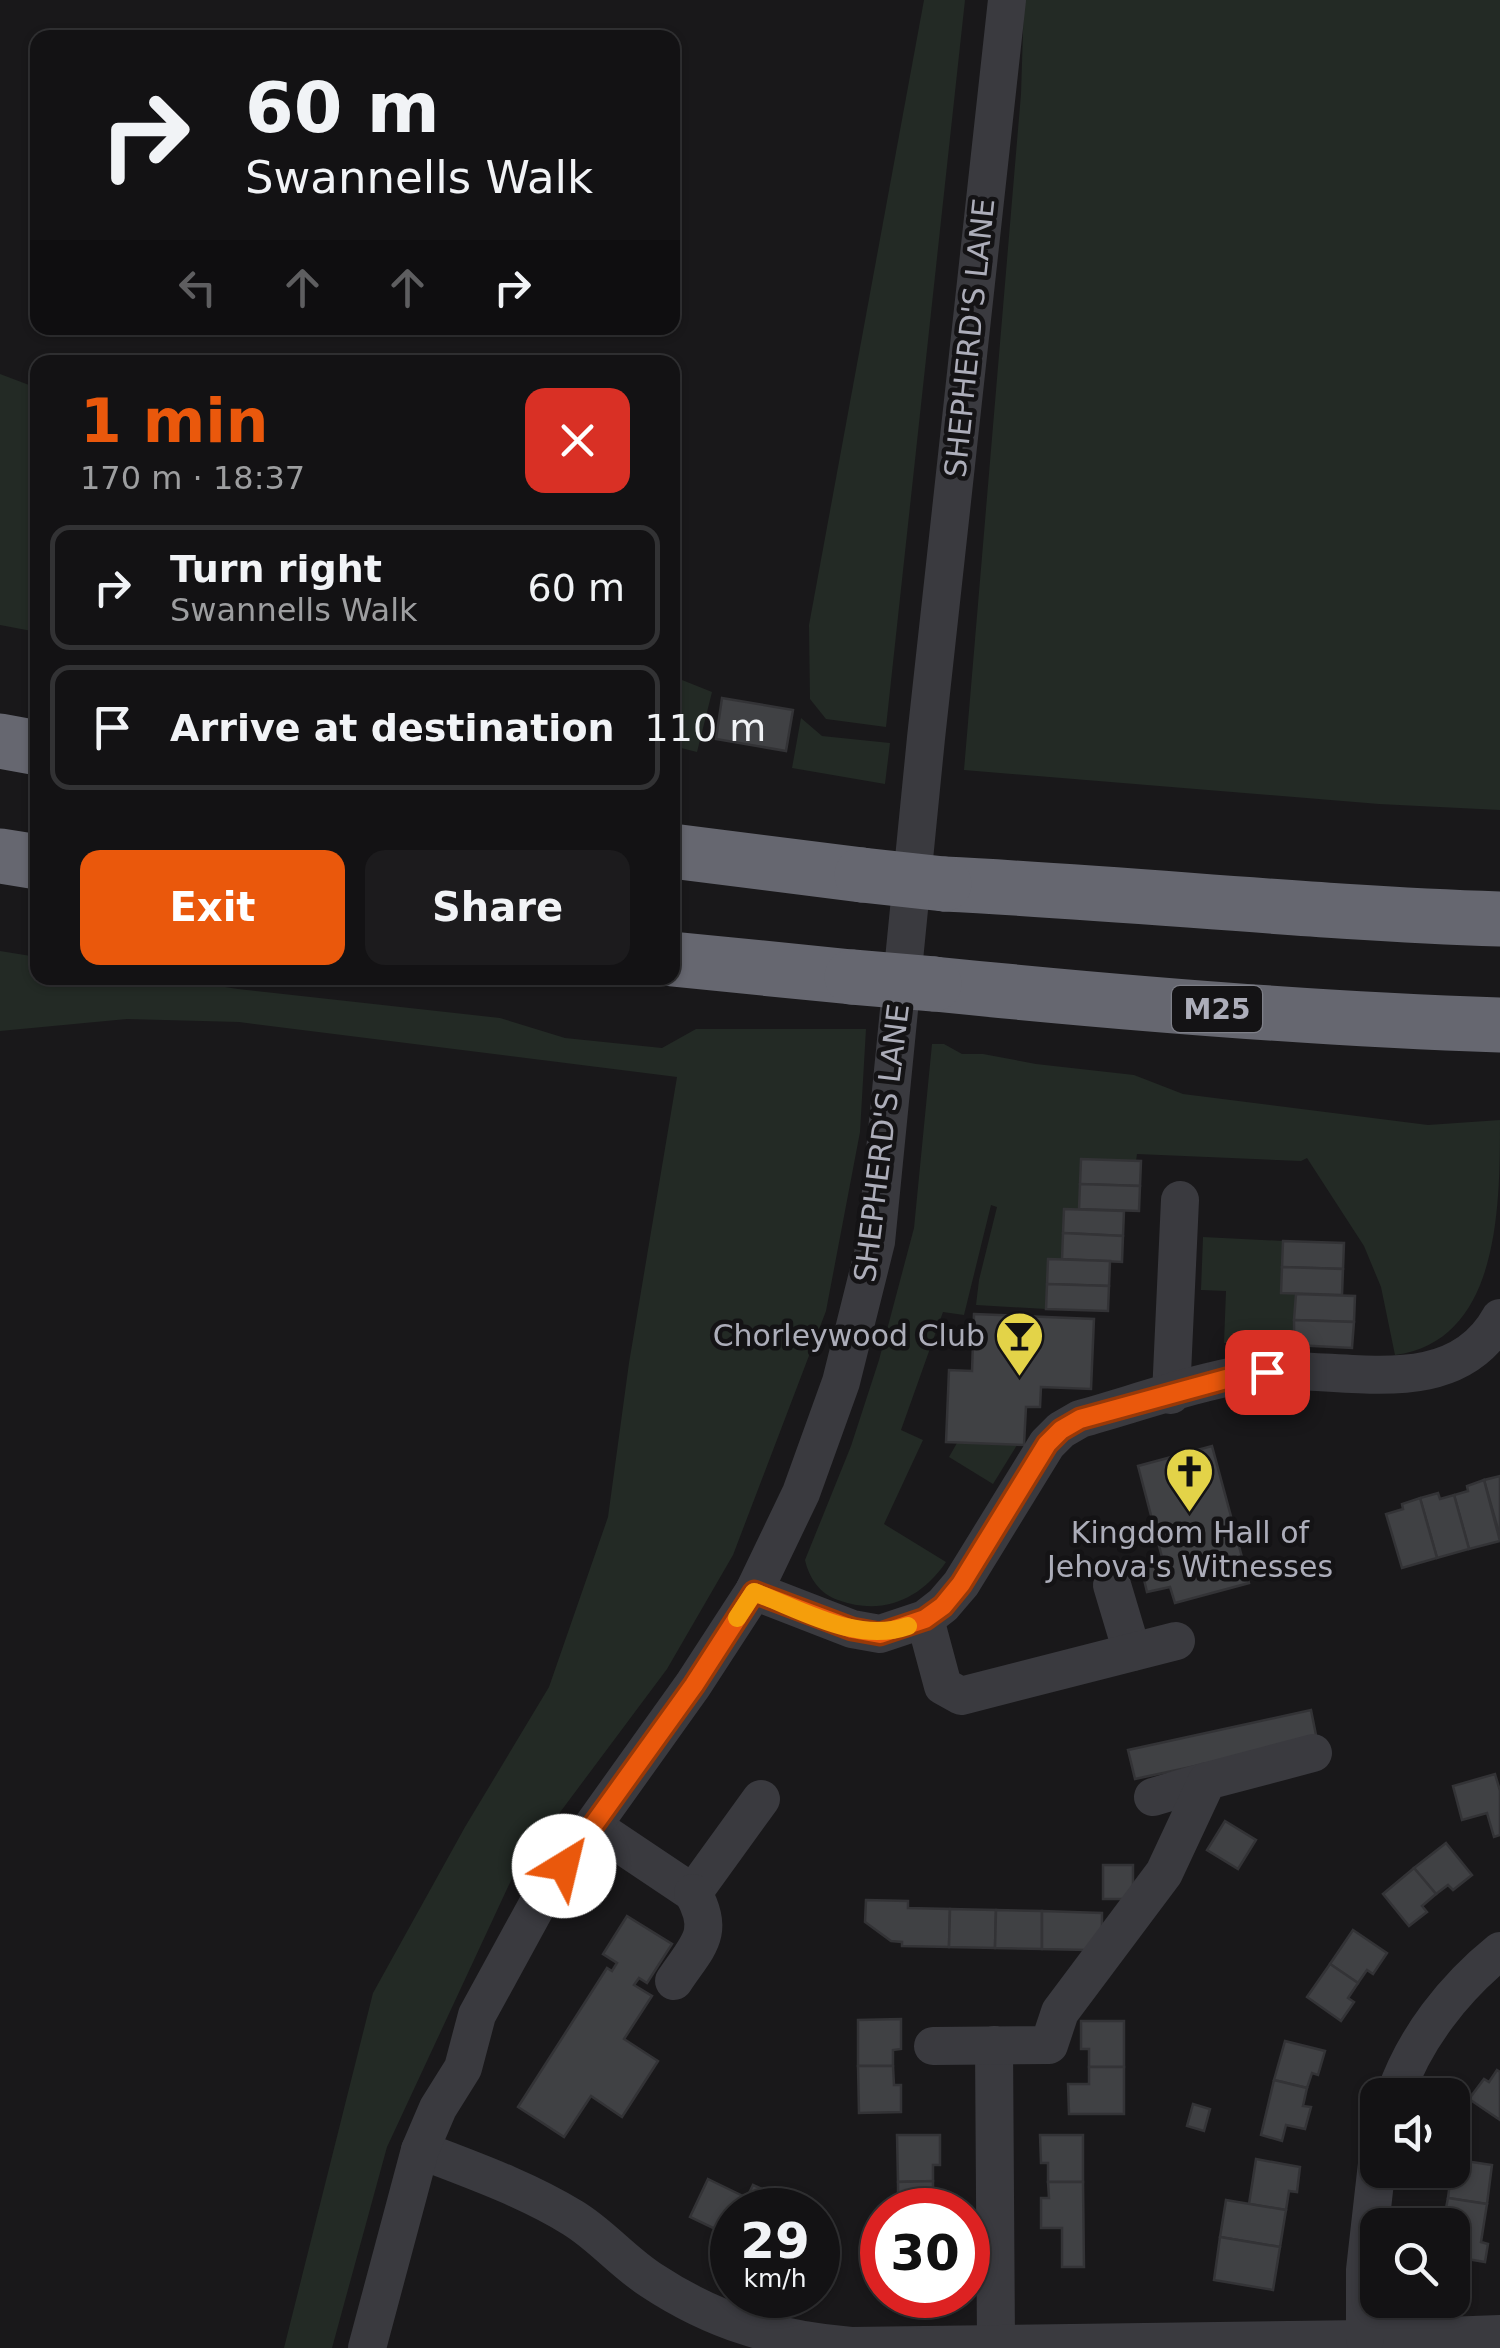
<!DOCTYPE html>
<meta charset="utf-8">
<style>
body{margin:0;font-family:"DejaVu Sans",sans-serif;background:#1c1b1d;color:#f1f3f6;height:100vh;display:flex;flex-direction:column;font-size:38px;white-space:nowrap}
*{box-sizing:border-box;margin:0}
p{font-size:32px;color:#9d9ea0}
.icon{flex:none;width:55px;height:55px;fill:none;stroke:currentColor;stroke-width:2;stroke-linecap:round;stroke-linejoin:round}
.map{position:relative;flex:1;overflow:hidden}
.side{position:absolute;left:30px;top:355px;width:650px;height:630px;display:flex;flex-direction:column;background:#131214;border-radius:20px;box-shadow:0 2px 8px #0004,0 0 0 2px #323234}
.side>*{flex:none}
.banner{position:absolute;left:30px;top:30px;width:650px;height:305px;border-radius:20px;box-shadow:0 2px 8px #0004,0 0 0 2px #323234;background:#131214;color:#f1f3f6;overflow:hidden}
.fabs{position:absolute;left:1360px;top:2078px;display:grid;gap:20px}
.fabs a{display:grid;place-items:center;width:110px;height:110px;border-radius:20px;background:#131214;box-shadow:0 2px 8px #0004,0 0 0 2px #323234;font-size:50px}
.speed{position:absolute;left:710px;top:2188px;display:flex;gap:20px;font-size:50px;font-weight:700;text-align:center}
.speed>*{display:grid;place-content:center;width:130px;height:130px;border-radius:50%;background:#131214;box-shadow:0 2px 8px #0004,0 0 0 2px #323234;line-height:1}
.speed small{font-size:25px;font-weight:400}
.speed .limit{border:15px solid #d22;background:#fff;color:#111}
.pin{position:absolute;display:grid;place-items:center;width:85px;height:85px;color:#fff;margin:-42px;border-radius:20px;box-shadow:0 5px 15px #0006}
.me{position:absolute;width:110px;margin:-55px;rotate:36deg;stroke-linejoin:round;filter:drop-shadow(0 0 8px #0008)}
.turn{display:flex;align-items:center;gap:35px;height:210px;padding:0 50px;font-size:45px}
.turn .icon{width:130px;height:130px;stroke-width:2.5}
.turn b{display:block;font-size:70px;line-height:85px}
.lanes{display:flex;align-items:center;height:95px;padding:0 50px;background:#0003;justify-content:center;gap:50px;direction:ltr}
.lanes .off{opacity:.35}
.round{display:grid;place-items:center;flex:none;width:105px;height:105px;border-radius:20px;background:#1c1b1d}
.headline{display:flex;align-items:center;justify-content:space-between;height:170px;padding:0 50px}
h1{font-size:60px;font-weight:700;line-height:75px;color:#ea580c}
.cta{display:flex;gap:20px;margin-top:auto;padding:20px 50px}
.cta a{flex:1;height:115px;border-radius:20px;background:#ea580c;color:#fff;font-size:40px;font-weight:700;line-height:115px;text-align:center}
.cta a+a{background:#1c1b1d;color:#f1f3f6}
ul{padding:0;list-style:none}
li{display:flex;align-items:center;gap:30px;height:125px;margin:0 20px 15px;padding:0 30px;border:5px solid #323234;border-radius:20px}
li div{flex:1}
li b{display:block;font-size:38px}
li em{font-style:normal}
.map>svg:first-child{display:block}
.green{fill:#232a25}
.building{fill:#404144;stroke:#333336;stroke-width:2.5}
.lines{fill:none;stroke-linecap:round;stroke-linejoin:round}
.minor{stroke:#3a3a3f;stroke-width:38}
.highway{stroke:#666770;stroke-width:55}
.highway-bridge{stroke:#666770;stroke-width:55}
.route-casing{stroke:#983908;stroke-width:25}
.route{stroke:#ea580c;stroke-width:18}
.slow{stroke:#f59e0b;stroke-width:18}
.labels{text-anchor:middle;stroke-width:9;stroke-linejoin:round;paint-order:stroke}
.shield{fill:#141315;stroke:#7e7f88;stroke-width:2.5}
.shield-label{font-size:28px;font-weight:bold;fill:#acadb9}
.street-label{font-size:30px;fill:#acadb9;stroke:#141315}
.poi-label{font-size:30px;fill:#acadb9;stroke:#141315;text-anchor:end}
</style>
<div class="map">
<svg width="1500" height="2348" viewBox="0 0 1500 2348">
<rect width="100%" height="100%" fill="#19181a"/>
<g class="green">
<path d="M 924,0 L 965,0 L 886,727 L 826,719 L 810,699 L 809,625 Z"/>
<path d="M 1024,0 L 1500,0 L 1500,810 L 1379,804 L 964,770 L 1021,94 Z"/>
<path d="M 0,374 L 37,388 L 37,632 L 0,625 Z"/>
<path d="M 672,676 L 712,692 L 697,752 L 673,746 Z"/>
<path d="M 801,718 L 822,736 L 890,743 L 885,784 L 792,768 Z"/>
<path d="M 0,951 L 37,957 L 38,978 L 166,978 L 238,989 L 500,1018 L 565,1038 L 662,1048 L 696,1029 L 866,1029 L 860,1132 L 826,1311 L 733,1555 L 667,1669 L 514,1874 L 387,2147 L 332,2348 L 284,2348 L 373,1993 L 465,1827 L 549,1687 L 608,1517 L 629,1363 L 677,1077 L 239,1022 L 127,1019 L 0,1031 Z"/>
<path d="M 932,1044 L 944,1044 L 962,1054 L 983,1054 L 1036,1064 L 1134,1075 L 1183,1094 L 1428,1125 L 1500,1120 C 1500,1207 1500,1341 1395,1355 L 1381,1287 L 1364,1246 L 1307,1158 L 1301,1161 L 1137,1154 L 1136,1161 L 1081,1159 L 1079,1209 L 1064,1209 L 1062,1259 L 1048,1259 L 1046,1309 L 976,1305 L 979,1280 L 997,1207 L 991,1205 L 964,1315 L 943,1312 L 901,1430 L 923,1440 L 884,1524 L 946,1562 C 920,1600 882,1616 838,1600 C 820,1594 809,1578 805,1560 L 851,1446 L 879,1360 L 914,1228 Z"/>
<path d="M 1203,1237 L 1283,1241 L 1281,1292 L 1296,1293 L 1296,1347 L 1224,1343 L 1226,1291 L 1201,1290 Z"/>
<path d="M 957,1443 L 1017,1445 L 993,1484 L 949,1457 Z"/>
</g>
<g class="building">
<path d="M 722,698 L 793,710 L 786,751 L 716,739 Z"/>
<path d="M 1081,1159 L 1141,1161 L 1140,1186 L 1080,1184 Z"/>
<path d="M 1080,1184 L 1140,1186 L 1139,1211 L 1079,1209 Z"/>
<path d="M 1064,1209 L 1124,1211 L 1123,1236 L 1063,1233 Z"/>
<path d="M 1063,1233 L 1123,1236 L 1122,1262 L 1062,1259 Z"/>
<path d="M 1283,1241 L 1344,1243 L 1343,1269 L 1282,1267 Z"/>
<path d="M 1048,1259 L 1110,1261 L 1109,1286 L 1047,1284 Z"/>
<path d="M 1282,1267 L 1343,1269 L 1342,1295 L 1281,1293 Z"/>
<path d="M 1047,1284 L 1109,1286 L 1108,1311 L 1046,1309 Z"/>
<path d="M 1296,1294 L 1355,1296 L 1354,1322 L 1294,1320 Z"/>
<path d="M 974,1314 L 1094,1319 L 1091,1389 L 1041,1387 L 1040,1407 L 1026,1407 L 1024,1445 L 946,1442 L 949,1370 L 972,1371 Z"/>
<path d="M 1294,1320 L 1354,1322 L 1352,1348 L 1294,1345 Z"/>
<path d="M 1212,1446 L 1249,1583 L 1175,1603 L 1170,1587 L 1147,1592 L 1141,1567 L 1163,1561 L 1138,1466 Z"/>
<path d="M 1500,1476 L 1500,1536 L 1484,1480 Z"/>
<path d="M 1484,1480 L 1500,1541 L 1469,1549 L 1454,1495 L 1468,1491 L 1467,1486 Z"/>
<path d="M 1438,1493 L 1440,1499 L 1454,1495 L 1469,1549 L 1437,1558 L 1420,1498 Z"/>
<path d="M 1420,1498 L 1437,1558 L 1402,1568 L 1386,1514 L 1403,1509 L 1402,1504 Z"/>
<path d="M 1311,1710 L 1317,1740 L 1135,1779 L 1128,1750 Z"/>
<path d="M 1495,1774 L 1500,1791 L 1500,1835 L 1494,1837 L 1487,1813 L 1462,1820 L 1453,1786 Z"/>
<path d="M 1225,1821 L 1256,1840 L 1238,1869 L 1207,1850 Z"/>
<path d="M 1446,1843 L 1472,1875 L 1453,1890 L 1448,1885 L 1436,1894 L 1414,1868 Z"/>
<rect x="1103" y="1865" width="30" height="34"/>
<path d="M 1414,1868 L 1436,1894 L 1422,1906 L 1427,1912 L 1409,1926 L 1383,1894 Z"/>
<path d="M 866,1900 L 908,1901 L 908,1908 L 950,1909 L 949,1947 L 902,1946 L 902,1942 L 891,1941 L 865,1922 Z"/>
<path d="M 950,1909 L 996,1910 L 995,1948 L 949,1947 Z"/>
<path d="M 996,1910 L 1042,1911 L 1042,1949 L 995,1948 Z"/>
<path d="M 1042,1911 L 1102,1913 L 1102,1946 L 1088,1950 L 1042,1949 Z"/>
<path d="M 627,1916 L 672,1944 L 647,1983 L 639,1978 L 634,1985 L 652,1996 L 624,2039 L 658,2061 L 622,2117 L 591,2096 L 564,2137 L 518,2107 L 607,1968 L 612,1971 L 617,1963 L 603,1954 Z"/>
<path d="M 1353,1930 L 1387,1953 L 1373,1974 L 1367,1970 L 1358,1983 L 1330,1964 Z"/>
<path d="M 1330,1964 L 1358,1983 L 1348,1998 L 1354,2002 L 1341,2021 L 1307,1997 Z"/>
<path d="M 901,2019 L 901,2049 L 893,2050 L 893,2066 L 858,2066 L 858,2020 Z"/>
<path d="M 1081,2021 L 1124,2021 L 1124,2067 L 1089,2067 L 1089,2049 L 1081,2049 Z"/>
<path d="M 1285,2041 L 1325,2051 L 1318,2075 L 1312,2073 L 1307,2088 L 1274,2080 Z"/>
<path d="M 858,2066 L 893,2066 L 894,2085 L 901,2085 L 901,2112 L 859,2113 Z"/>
<path d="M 1089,2067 L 1124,2067 L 1124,2114 L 1069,2114 L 1068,2084 L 1089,2084 Z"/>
<path d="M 1497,2070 L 1500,2072 L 1500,2120 L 1469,2099 L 1484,2079 L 1489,2082 Z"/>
<path d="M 1274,2080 L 1307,2088 L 1303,2106 L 1311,2107 L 1305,2129 L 1286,2125 L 1282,2141 L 1261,2135 Z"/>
<path d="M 1193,2104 L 1210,2109 L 1204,2131 L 1187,2126 Z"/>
<path d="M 897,2135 L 940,2135 L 940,2165 L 933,2165 L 933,2181 L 898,2182 Z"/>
<path d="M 1040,2135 L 1083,2135 L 1083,2182 L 1048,2182 L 1048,2163 L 1041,2163 Z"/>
<path d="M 1256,2159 L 1300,2167 L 1297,2192 L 1289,2191 L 1286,2210 L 1249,2204 Z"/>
<path d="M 1452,2159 L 1492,2165 L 1487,2204 L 1448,2198 L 1450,2182 L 1444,2181 L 1446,2170 L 1452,2170 Z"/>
<path d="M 708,2179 L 747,2198 L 741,2210 L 732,2210 L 730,2236 L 690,2217 Z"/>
<path d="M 933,2181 L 933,2200 L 948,2200 L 949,2210 L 898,2210 L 898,2182 Z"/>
<path d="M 1048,2182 L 1083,2182 L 1084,2267 L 1062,2267 L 1062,2228 L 1041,2228 L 1041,2198 L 1049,2198 Z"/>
<path d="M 753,2185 L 793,2203 L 790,2210 L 741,2210 Z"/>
<path d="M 1448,2198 L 1487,2204 L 1481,2242 L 1488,2244 L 1485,2262 L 1455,2257 L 1458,2239 L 1452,2239 L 1452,2225 L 1437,2225 L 1440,2212 L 1445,2213 Z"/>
<path d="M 1226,2200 L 1286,2210 L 1280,2247 L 1220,2237 Z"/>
<path d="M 1220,2237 L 1280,2247 L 1273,2290 L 1214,2280 Z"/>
</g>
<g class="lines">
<g class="minor">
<path d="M 1171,1395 L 1180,1200"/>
<path d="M 1112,1585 L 1132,1652"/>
<path d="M 754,1591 L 852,1629 L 880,1634 L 925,1619 L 943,1605 L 961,1584 L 1047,1444 L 1061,1430 L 1080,1419 C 1134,1404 1196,1382 1251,1373 C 1331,1361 1450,1408 1500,1318"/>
<path d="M 925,1619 L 943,1686 L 961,1696 L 1176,1641"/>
<path d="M 1153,1797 L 1207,1781"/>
<path d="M 593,1826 L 693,1893 L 761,1799"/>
<path d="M 674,1981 C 697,1946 716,1934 693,1893"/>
<path d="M 994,2045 L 996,2343"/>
<path d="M 933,2046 L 1049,2045 L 1060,2012 L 1164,1873 L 1207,1781 L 1313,1753"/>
<path d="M 1395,2095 C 1414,2039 1454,1988 1500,1951"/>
<path d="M 420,2150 C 472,2170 526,2189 573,2218 C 601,2235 623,2262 651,2280 C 716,2323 775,2339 851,2346 L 1365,2339 L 1500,2334"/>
<path d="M 1365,2339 L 1365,2270 L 1378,2155"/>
<path d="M 367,2348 L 420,2150 L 438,2108 L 463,2068 L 477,2015 L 541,1898 L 693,1685 L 754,1591 L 801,1493 L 841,1382 L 876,1242 L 926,738 L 1007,0"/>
</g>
<g class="highway">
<path d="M 0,741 L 38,748"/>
<path d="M 672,851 L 862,875"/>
<path d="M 0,856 L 38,862"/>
<path d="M 944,884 C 1130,893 1314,913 1500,919"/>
<path d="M 672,959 L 852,977"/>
<path d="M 934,984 C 1122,1003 1311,1019 1500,1025"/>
</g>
<g class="highway-bridge">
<path d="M 862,875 L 944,884"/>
<path d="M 852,977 L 934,984"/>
</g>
</g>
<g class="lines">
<defs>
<path id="route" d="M 564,1866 L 694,1685 L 754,1592 L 852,1629 L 880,1634 L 925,1619 L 943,1606 L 961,1584 L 1047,1444 L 1061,1430 L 1080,1419 L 1248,1373 L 1267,1372"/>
</defs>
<use href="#route" class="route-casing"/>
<use href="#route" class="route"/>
<path class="slow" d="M 737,1618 L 754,1592 C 802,1610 857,1644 908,1626"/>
</g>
<defs>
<symbol id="bar-pin" viewBox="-11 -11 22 30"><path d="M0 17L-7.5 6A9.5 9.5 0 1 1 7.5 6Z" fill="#e3d348" stroke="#141315"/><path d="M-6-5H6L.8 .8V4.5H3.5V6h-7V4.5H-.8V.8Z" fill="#111"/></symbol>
<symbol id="church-pin" viewBox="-11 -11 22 30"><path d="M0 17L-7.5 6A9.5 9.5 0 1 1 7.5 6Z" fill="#e3d348" stroke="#141315"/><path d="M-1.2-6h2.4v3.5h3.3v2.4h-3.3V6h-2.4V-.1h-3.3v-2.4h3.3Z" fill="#111"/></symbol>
</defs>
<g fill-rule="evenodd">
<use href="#bar-pin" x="992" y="1308" width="55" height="75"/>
<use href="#church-pin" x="1162" y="1444" width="55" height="75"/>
</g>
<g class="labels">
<rect class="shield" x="1172" y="986" width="90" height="46" rx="8"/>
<g class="shield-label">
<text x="1217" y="1019">M25</text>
</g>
<g class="street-label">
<text transform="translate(970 338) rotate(-84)" y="10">SHEPHERD'S LANE</text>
<text transform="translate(882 1143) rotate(-83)" y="10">SHEPHERD'S LANE</text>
</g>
<g class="poi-label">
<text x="985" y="1346">Chorleywood Club</text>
<text x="1190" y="1543" text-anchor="middle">Kingdom Hall of<tspan x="1190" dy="34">Jehova's Witnesses</tspan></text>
</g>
</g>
</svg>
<div class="fabs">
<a><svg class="icon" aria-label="sound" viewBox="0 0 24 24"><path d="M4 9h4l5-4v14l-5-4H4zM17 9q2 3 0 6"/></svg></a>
<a><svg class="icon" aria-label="search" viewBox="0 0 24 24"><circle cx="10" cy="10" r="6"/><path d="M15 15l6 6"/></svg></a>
</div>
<div class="speed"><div>29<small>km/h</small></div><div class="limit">30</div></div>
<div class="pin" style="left:1267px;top:1372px;background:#d93025"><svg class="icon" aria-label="arrive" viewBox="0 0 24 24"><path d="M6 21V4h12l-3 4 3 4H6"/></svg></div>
<svg class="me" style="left:564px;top:1866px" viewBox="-20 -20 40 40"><circle r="19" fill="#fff"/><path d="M0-13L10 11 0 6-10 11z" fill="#ea580c"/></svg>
<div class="banner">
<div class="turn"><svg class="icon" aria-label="right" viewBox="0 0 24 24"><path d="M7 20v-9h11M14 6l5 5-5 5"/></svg><div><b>60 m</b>Swannells Walk</div></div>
<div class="lanes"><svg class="icon off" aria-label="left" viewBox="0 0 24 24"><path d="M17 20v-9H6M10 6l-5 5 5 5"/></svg><svg class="icon off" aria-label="ahead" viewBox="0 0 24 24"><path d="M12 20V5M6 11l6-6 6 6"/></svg><svg class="icon off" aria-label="ahead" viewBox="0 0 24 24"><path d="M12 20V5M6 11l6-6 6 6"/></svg><svg class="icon" aria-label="right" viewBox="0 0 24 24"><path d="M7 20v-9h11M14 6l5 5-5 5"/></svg></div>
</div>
<section class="side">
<div class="headline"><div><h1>1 min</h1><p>170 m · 18:37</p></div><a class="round" style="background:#d93025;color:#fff"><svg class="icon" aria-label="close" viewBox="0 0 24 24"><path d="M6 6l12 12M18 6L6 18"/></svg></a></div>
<ul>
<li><svg class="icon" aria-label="right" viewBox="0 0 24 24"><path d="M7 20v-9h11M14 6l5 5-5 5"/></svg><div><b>Turn right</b><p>Swannells Walk</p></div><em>60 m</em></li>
<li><svg class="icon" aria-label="arrive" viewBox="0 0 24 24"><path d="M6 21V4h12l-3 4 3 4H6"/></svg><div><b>Arrive at destination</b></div><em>110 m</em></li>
</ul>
<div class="cta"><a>Exit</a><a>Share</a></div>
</section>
</div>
